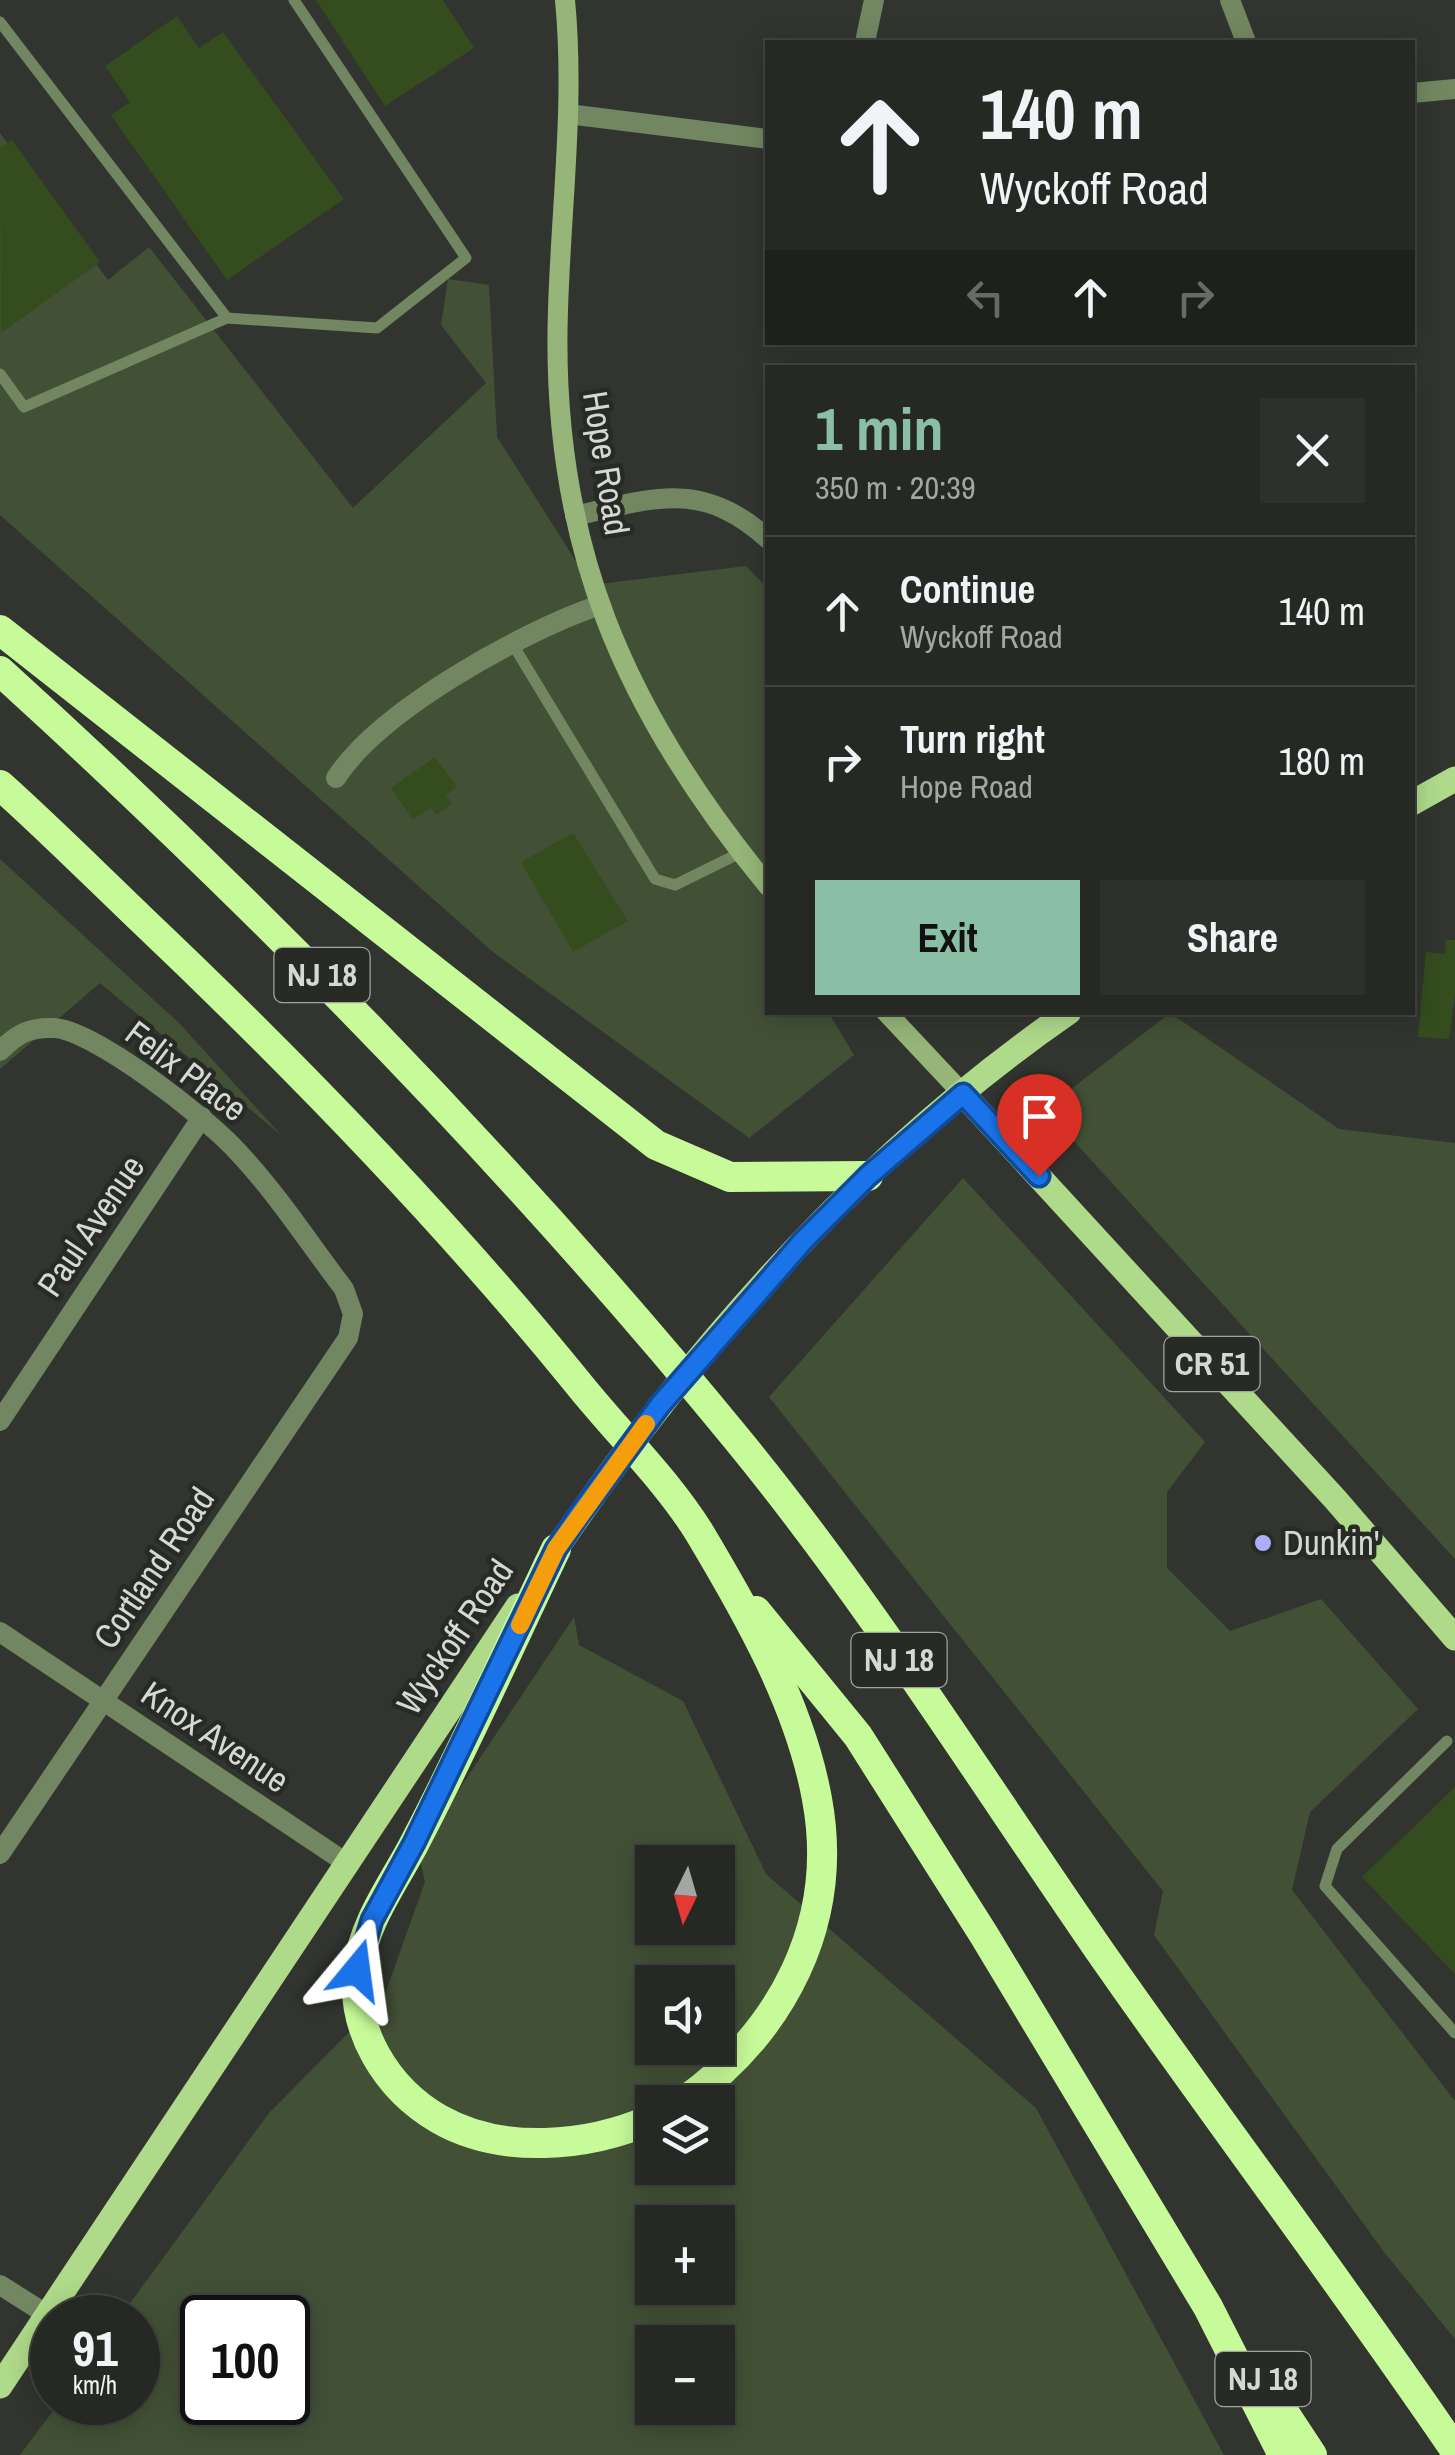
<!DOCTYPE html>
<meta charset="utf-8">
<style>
body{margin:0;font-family:"Archivo Narrow",sans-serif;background:#2e302b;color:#f1f3f6;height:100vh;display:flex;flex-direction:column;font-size:38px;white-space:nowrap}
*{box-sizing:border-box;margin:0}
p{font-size:32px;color:#a4a6a6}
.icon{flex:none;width:55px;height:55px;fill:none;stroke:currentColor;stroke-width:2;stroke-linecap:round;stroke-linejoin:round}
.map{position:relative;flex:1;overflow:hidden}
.drawer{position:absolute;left:765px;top:365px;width:650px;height:650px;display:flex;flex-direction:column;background:#262823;border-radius:0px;box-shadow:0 5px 25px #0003,0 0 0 2px #424441}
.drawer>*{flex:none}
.top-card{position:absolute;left:765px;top:40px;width:650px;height:305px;border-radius:0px;box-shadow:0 5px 25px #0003,0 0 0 2px #424441;background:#262823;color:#f1f3f6;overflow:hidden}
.needle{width:65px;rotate:185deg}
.tools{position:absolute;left:635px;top:1845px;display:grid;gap:20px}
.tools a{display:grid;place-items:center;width:100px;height:100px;border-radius:0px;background:#262823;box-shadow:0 5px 25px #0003,0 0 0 2px #424441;font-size:50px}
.speed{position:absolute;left:30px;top:2295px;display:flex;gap:20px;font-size:50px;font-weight:700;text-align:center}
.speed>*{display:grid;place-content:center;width:130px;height:130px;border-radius:50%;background:#262823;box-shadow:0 5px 25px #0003,0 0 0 2px #424441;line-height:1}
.speed small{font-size:25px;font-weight:400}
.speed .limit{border:5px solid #111;border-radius:15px;background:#fff;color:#111}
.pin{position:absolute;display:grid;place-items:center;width:85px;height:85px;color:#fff;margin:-102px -42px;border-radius:50% 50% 50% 0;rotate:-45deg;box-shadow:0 0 10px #0007}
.pin .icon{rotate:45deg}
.me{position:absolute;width:110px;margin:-55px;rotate:16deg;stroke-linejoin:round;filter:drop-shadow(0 0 8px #0008)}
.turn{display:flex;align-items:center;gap:35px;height:210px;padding:0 50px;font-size:45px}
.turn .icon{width:130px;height:130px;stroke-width:2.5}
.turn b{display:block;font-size:70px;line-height:85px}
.lanes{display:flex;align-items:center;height:95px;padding:0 50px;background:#0003;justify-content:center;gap:50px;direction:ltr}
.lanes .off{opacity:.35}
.round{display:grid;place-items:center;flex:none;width:105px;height:105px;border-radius:0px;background:#2e302b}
.summary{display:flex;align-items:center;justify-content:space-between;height:170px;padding:0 50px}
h1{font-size:60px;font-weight:700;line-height:75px;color:#8abfa5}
.primary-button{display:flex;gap:20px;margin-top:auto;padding:20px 50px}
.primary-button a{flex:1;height:115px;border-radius:0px;background:#8abfa5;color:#111;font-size:40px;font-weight:700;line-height:115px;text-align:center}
.primary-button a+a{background:#2e302b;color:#f1f3f6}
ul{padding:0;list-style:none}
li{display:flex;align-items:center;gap:30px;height:150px;padding:0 50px;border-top:2px solid #424441}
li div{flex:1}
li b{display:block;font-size:38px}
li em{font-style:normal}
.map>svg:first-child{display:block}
.green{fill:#425136;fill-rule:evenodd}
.building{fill:#344c1e}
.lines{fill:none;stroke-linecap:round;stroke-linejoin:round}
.lane{stroke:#728761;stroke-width:11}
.street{stroke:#728761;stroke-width:20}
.secondary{stroke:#95b678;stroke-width:20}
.primary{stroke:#afda8a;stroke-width:25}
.highway{stroke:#c7fb99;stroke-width:30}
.route-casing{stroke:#114b97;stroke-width:25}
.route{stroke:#1a73e8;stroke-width:18}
.slow{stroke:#f59e0b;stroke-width:18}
.poi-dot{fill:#abaffb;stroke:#282b25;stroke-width:4}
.labels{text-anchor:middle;stroke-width:9;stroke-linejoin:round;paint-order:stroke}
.shield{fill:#282b25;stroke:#a2a4a0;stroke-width:2.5}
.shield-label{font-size:32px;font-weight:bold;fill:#d6d8d4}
.street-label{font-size:35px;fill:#d6d8d4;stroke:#282b25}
.poi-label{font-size:35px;fill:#d6d8d4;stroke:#282b25;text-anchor:start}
</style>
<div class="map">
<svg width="1455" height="2455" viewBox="0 0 1455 2455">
<rect width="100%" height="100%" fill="#32352f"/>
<g class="green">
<path d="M 0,133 L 108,280 L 149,247 L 353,508 L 486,383 L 441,325 L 448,279 L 489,285 L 497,437 L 591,585 L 746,566 L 767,588 L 768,1012 L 829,1013 L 854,1055 L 749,1138 L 493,952 L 0,515 Z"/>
<path d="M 0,859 L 179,1023 L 282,1136 L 100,983 L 0,1069 Z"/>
<path d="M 1170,1013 L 1339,1129 L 1455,1143 L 1455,1559 L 1060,1126 L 1071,1089 Z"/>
<path d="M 963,1178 L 1205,1442 L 1167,1492 L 1167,1568 L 1230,1631 L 1321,1599 L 1418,1709 L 1310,1812 L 1292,1890 L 1455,2101 L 1455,2339 L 1384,2252 L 1154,1935 L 1163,1891 L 769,1397 Z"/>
<path d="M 574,1617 L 579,1645 L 683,1701 L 766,1874 L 1036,2108 L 1224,2455 L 20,2455 L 59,2403 L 138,2402 L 138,2318 L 120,2317 L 269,2113 L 384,1997 L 425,1882 L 418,1851 ZM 652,1862 L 718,1862 L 718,1928 L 652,1928 ZM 652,1982 L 718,1982 L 718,2048 L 652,2048 ZM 652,2102 L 718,2102 L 718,2168 L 652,2168 ZM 652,2222 L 718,2222 L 718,2288 L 652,2288 ZM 202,2318 L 288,2318 L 288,2402 L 202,2402 ZM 652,2342 L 718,2342 L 718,2408 L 652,2408 Z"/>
</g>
<g class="building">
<path d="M 316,0 L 443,0 L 474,48 L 385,106 Z"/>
<path d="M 177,16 L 199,48 L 223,32 L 344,199 L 227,280 L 111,115 L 130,102 L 105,66 Z"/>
<path d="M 12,140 L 100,262 L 1,333 L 0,148 Z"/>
<path d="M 435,757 L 457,787 L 446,795 L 452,804 L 436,815 L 431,807 L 413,820 L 391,788 Z"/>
<path d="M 573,833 L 628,921 L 573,952 L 521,862 Z"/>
<path d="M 1446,940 L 1455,940 L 1455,996 L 1449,1039 L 1418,1037 L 1426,952 L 1445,954 Z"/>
<path d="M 1455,1787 L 1455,1974 L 1362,1877 Z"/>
</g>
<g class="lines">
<g class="lane">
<path d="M 0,22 L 227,318 L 377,328 L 466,258 L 294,0"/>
<path d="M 0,374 L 24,407 L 227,318"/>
<path d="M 512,643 L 655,879 L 675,885 L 740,853"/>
<path d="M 1447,1741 L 1337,1849 L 1325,1886 L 1455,2033"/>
</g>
<g class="street">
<path d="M 1230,0 L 1246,42"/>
<path d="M 865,42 L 874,0"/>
<path d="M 1412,93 L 1455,89"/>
<path d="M 568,114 L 768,139"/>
<path d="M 575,516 C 653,498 702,479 768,539"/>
<path d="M 336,778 C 379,711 521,632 597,606"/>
<path d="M 0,1051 C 17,1034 29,1027 54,1028 C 94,1030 207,1118 236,1150 C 276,1192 309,1243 344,1289 L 353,1314 L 348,1338 L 0,1854"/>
<path d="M 0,1421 L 202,1117"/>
<path d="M 0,1632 L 345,1862"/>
<path d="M 0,2285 L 46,2314"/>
</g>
<g class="secondary">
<path d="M 565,0 C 575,103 561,207 558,310 C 550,541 623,710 768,886"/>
<path d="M 886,1012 L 963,1094"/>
</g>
<g class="primary">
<path d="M 1412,803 L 1455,779"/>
<path d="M 963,1094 L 1335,1499 L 1455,1638"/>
<path d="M 546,1564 C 687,1354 859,1157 1069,1012"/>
<path d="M 0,2386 L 518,1606"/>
</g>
<g class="highway">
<path d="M 0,630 L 656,1145 L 730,1177 L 868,1176"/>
<path d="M 0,671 C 264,911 511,1163 737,1439 C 869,1600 981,1779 1099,1950 C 1216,2118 1340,2281 1455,2450"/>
<path d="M 0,785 C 48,828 93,873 140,918 C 294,1064 443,1217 577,1382 C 616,1431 666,1479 699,1532 C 748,1614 800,1705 817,1799 C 840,1923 782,2032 683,2102"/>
<path d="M 556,1549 C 509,1647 465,1747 414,1844 C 393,1884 364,1922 358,1968 C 350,2030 387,2089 439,2119 C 502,2155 588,2147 652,2119"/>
<path d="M 756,1611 L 858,1736 L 984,1935 L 1208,2307 L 1283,2455"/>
<path d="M 1258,2373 L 1312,2455"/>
</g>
</g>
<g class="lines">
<defs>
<path id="route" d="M 357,1970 L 372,1920 L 414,1843 L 556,1549 L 579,1515 L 660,1405 L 804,1240 L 868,1176 L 963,1094 L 1039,1176"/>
</defs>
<use href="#route" class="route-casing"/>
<use href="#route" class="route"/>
<path class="slow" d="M 520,1625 L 556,1549 L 646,1424"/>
</g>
<circle class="poi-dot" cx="1263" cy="1543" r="10"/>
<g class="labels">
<g class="shield">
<rect x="274.5" y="948" width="95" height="54" rx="8"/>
<rect x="1164.5" y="1337" width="95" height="54" rx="8"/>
<rect x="851.5" y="1633" width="95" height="54" rx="8"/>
<rect x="1215.5" y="2352" width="95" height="54" rx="8"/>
</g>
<g class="shield-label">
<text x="322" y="986">NJ 18</text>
<text x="1212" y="1375">CR 51</text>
<text x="899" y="1671">NJ 18</text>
<text x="1263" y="2390">NJ 18</text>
</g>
<g class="street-label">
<text transform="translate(606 463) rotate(81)" y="12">Hope Road</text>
<text transform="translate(186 1071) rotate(37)" y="12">Felix Place</text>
<text transform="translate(91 1226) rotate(-56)" y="12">Paul Avenue</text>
<text transform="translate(154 1568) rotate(-56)" y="12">Cortland Road</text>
<text transform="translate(455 1637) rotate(-56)" y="12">Wyckoff Road</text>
<text transform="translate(215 1737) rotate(34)" y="12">Knox Avenue</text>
</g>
<g class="poi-label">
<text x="1283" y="1555">Dunkin'</text>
</g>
</g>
</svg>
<div class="tools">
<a><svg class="needle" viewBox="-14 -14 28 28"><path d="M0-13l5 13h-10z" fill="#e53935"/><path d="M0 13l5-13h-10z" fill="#a4a6a6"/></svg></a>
<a><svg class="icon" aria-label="sound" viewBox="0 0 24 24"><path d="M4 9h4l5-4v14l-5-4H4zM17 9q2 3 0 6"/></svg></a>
<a><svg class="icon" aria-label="layers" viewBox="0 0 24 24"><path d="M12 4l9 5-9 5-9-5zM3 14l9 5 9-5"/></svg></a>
<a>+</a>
<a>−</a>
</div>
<div class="speed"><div>91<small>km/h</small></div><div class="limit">100</div></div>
<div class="pin" style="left:1039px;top:1176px;background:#d93025"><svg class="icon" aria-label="arrive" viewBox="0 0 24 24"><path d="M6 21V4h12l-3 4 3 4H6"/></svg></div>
<svg class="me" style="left:357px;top:1970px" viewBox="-20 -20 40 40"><path d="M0-17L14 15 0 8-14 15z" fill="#1a73e8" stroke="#fff" stroke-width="4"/></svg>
<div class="top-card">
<div class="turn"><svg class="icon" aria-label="ahead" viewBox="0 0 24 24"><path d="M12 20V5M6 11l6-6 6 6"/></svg><div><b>140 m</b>Wyckoff Road</div></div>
<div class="lanes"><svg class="icon off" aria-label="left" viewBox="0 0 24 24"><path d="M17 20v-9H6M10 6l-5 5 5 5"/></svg><svg class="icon" aria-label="ahead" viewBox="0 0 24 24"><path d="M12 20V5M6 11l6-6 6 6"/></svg><svg class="icon off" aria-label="right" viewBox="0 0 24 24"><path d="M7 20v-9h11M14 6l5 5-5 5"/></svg></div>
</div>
<section class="drawer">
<div class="summary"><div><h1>1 min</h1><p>350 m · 20:39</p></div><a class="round"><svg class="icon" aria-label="close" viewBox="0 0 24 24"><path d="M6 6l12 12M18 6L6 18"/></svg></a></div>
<ul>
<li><svg class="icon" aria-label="ahead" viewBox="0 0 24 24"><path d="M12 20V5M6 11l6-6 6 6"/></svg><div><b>Continue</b><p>Wyckoff Road</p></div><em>140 m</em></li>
<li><svg class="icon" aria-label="right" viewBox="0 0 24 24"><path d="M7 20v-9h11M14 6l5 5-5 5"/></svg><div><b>Turn right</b><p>Hope Road</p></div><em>180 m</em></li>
</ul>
<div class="primary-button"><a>Exit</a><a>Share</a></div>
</section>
</div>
